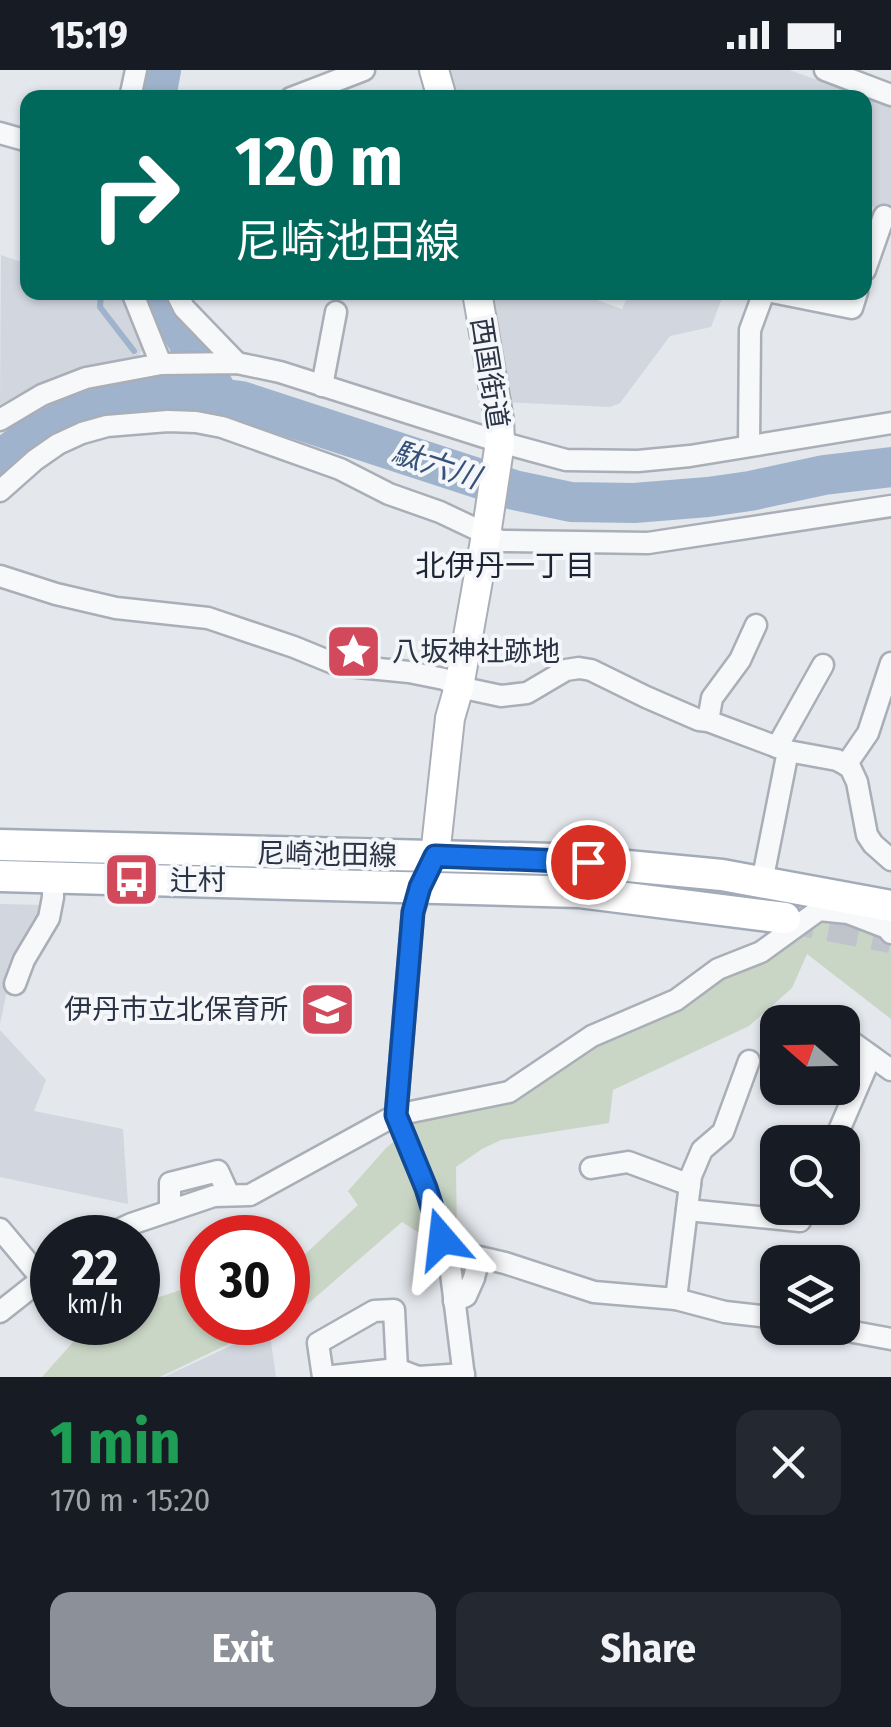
<!DOCTYPE html>
<meta charset="utf-8">
<style>
body{margin:0;font-family:"Fira Sans Condensed","Noto Sans JP",sans-serif;background:#242831;color:#f1f3f6;height:100vh;display:flex;flex-direction:column;font-size:38px;white-space:nowrap}
*{box-sizing:border-box;margin:0}
p{font-size:32px;color:#9ea1a6}
.icon{flex:none;width:55px;height:55px;fill:none;stroke:currentColor;stroke-width:2;stroke-linecap:round;stroke-linejoin:round}
.map{position:relative;height:1307px;overflow:hidden}
.sheet{display:flex;flex-direction:column;background:#171b24;flex:1}
.sheet>*{flex:none}
.top-card{position:absolute;left:20px;top:20px;width:852px;height:210px;border-radius:20px;box-shadow:0 2px 8px #0004;background:#00695c;color:#fff;overflow:hidden}
.needle{width:65px;rotate:290deg}
.tools{position:absolute;left:760px;top:935px;display:grid;gap:20px}
.tools a{display:grid;place-items:center;width:100px;height:100px;border-radius:20px;background:#171b24;box-shadow:0 2px 8px #0004;font-size:50px}
.speed{position:absolute;left:30px;top:1145px;display:flex;gap:20px;font-size:50px;font-weight:700;text-align:center}
.speed>*{display:grid;place-content:center;width:130px;height:130px;border-radius:50%;background:#171b24;box-shadow:0 2px 8px #0004;line-height:1}
.speed small{font-size:25px;font-weight:400}
.speed .limit{border:15px solid #d22;background:#fff;color:#111}
.pin{position:absolute;display:grid;place-items:center;width:85px;height:85px;color:#fff;margin:-42px;border:5px solid #fff;border-radius:50%;box-shadow:0 2px 10px #0007}
.me{position:absolute;width:110px;margin:-55px;rotate:343deg;stroke-linejoin:round;filter:drop-shadow(0 0 8px #0008)}
.turn{display:flex;align-items:center;gap:35px;height:210px;padding:0 50px;font-size:45px}
.turn .icon{width:130px;height:130px;stroke-width:2.5}
.turn b{display:block;font-size:70px;line-height:85px}
.round{display:grid;place-items:center;flex:none;width:105px;height:105px;border-radius:20px;background:#242831}
.headline{display:flex;align-items:center;justify-content:space-between;height:170px;padding:0 50px}
h1{font-size:60px;font-weight:700;line-height:75px;color:#1e9e55}
.action{display:flex;gap:20px;margin-top:auto;padding:20px 50px}
.action a{flex:1;height:115px;border-radius:20px;background:#8c9099;color:#fff;font-size:40px;font-weight:700;line-height:115px;text-align:center}
.action a+a{background:#242831;color:#f1f3f6}
.status{display:flex;justify-content:space-between;align-items:center;height:70px;padding:0 50px;background:#171b24;direction:ltr}
.status svg{height:28px;fill:currentColor}
.map>svg:first-child{display:block}
.built{fill:#d2d6de}
.green{fill:#c9d6c5}
.lines{fill:none;stroke-linecap:round;stroke-linejoin:round}
.stream{stroke:#9fb4cc;stroke-width:6}
.river{stroke:#9fb4cc;stroke-width:40}
.primary-tunnel{stroke:#bfc3cb;stroke-width:30;stroke-dasharray:30 15;stroke-linecap:butt}
.street-casing{stroke:#a9aeb7;stroke-width:25}
.secondary-casing{stroke:#a9aeb7;stroke-width:32}
.primary-casing{stroke:#a3abb8;stroke-width:35}
.street{stroke:#f7f8fa;stroke-width:20}
.secondary{stroke:#fff;stroke-width:28}
.primary{stroke:#fff;stroke-width:30}
.route-casing{stroke:#114b97;stroke-width:25}
.route{stroke:#1a73e8;stroke-width:18}
.labels{text-anchor:middle;stroke-width:8;stroke-linejoin:round;paint-order:stroke}
.street-label{font-size:28px;fill:#2b3445;stroke:#f4f6f9}
.poi-label{font-size:28px;fill:#2b3445;stroke:#f4f6f9;text-anchor:start}
.water-label{font-size:30px;font-style:italic;fill:#34527a;stroke:#f4f6f9}
.neighbourhood-label{font-size:30px;fill:#1d2536;stroke:#f4f6f9}
</style>
<div class="status"><b>15:19</b><svg viewBox="0 0 49 12"><path d="M0 12V9h3v3zM5 12V6h3v6zM10 12V3h3v9zM15 12V0h3v12zM26 1h20v11H26zM47 4h2v5h-2z"/></svg></div>
<div class="map">
<svg width="891" height="1307" viewBox="0 0 891 1307">
<rect width="100%" height="100%" fill="#e4e7ec"/>
<g class="built">
<path d="M 442,0 L 789,0 L 891,36 L 891,144 L 865,134 L 865,28 L 449,27 Z"/>
<path d="M 1,185 L 27,194 L 28,222 L 120,223 L 145,276 L 137,288 L 90,295 L 53,307 L 0,337 Z"/>
<path d="M 484,223 L 577,223 L 622,239 L 629,223 L 724,223 L 711,257 L 670,266 L 620,333 L 610,337 L 505,332 Z"/>
<path d="M 0,834 L 45,835 L 11,902 L 0,954 Z"/>
<path d="M 0,960 L 46,1010 L 34,1041 L 123,1059 L 128,1134 L 0,1107 Z"/>
<path d="M 269,1258 L 276,1307 L 164,1307 Z"/>
</g>
<g class="green">
<path d="M 789,830 L 891,849 L 891,949 L 807,884 L 792,918 L 749,956 L 613,1020 L 609,1053 L 501,1070 L 482,1079 L 456,1097 L 457,1171 L 424,1166 L 402,1152 L 309,1233 L 288,1244 L 288,1200 L 358,1135 L 348,1121 L 386,1078 L 420,1049 L 547,1001 L 605,967 L 686,910 L 736,880 L 782,866 Z"/>
<path d="M 202,1213 L 202,1252 L 272,1253 L 160,1307 L 42,1307 L 74,1271 L 104,1253 L 138,1252 L 138,1234 Z"/>
</g>
<g class="lines">
<path class="stream" d="M 101,224 L 100,237 L 134,281"/>
<g class="river">
<path d="M 156,28 L 161,0"/>
<path d="M 160,222 L 220,328"/>
<path d="M 0,390 L 33,366 L 73,346 L 140,325 L 164,321 L 241,331 L 514,420 L 571,432 L 634,433 L 708,427 L 750,421 L 824,405 L 891,397"/>
</g>
<path class="primary-tunnel" d="M 785,848 L 891,868"/>
<defs>
<g id="street">
<path d="M 825,0 L 891,25"/>
<path d="M 130,28 L 136,0"/>
<path d="M 291,28 L 364,0"/>
<path d="M 0,63 L 28,71"/>
<path d="M 865,200 L 884,146"/>
<path d="M 132,222 L 161,294"/>
<path d="M 176,222 L 184,238 L 237,293"/>
<path d="M 772,222 L 852,238 L 857,222"/>
<path d="M 322,316 L 336,242"/>
<path d="M 0,350 L 42,325 L 86,308 L 161,294 L 237,293 L 280,302 L 500,372 L 566,390 L 638,391 L 690,386 L 891,353"/>
<path d="M 749,375 L 750,260 L 764,222"/>
<path d="M 0,421 L 35,390 L 58,374 L 82,363 L 107,356 L 168,351 L 196,352 L 222,357 L 340,399 L 389,424 L 440,442 L 501,471 L 648,473 L 891,436"/>
<path d="M 0,506 L 56,524 L 116,538 L 208,548 L 294,577 L 338,595 L 409,602 L 444,609 L 459,617 L 501,626 L 527,623 L 566,600 L 579,598 L 591,600 L 646,627 L 699,650 L 708,651 L 788,681 L 837,690 L 850,697 L 857,712 L 867,765 L 873,774 L 891,790"/>
<path d="M 708,651 L 712,628 L 740,590 L 756,555"/>
<path d="M 777,677 L 823,595"/>
<path d="M 846,695 L 868,663 L 891,593"/>
<path d="M 425,807 L 413,842 L 396,1045 L 426,1118 L 450,1195 L 464,1307"/>
<path d="M 762,812 L 788,681"/>
<path d="M 15,914 L 24,890 L 49,848 L 53,827 L 53,807"/>
<path d="M 842,965 L 891,1000"/>
<path d="M 834,1072 L 871,986"/>
<path d="M 591,1098 L 628,1092 L 690,1115"/>
<path d="M 687,1140 L 800,1151 L 806,1138"/>
<path d="M 170,1141 L 170,1113 L 218,1101 L 229,1125"/>
<path d="M 0,1159 L 42,1209"/>
<path d="M 101,1168 L 131,1154 L 214,1126 L 250,1125 L 396,1045 L 509,1022 L 592,966 L 676,930 L 718,899 L 761,882 L 819,840 L 848,843 L 887,858 L 891,863"/>
<path d="M 676,1229 L 691,1106 L 702,1080 L 723,1062 L 749,991"/>
<path d="M 454,1231 L 466,1226 L 474,1208 L 479,1187 L 505,1193 L 594,1222 L 676,1229 L 725,1242 L 778,1248"/>
<path d="M 0,1242 L 52,1201"/>
<path d="M 832,1258 L 891,1269"/>
<path d="M 323,1307 L 318,1273 L 374,1241 L 394,1240 L 397,1299"/>
<path d="M 324,1307 L 397,1299 L 418,1307 L 464,1304"/>
</g>
<g id="secondary">
<path d="M 434,0 L 442,28"/>
<path d="M 435,786 L 450,648 L 459,617 L 486,465 L 500,372 L 499,349 L 477,222"/>
</g>
<g id="primary">
<path d="M 0,775 L 554,789 L 722,805 L 891,836"/>
<path d="M 0,806 L 579,822 L 785,848"/>
</g>
</defs>
<use href="#street" class="street-casing"/>
<use href="#secondary" class="secondary-casing"/>
<use href="#primary" class="primary-casing"/>
<use href="#street" class="street"/>
<use href="#secondary" class="secondary"/>
<use href="#primary" class="primary"/>
</g>
<g class="lines">
<defs>
<path id="route" d="M 442,1169 L 426,1118 L 396,1045 L 413,842 L 420,817 L 435,786 L 588,792"/>
</defs>
<use href="#route" class="route-casing"/>
<use href="#route" class="route"/>
</g>
<defs>
<symbol id="sight-square" viewBox="-11 -11 22 22"><rect x="-9" y="-9" width="18" height="18" rx="4" fill="#d1495b" stroke="#f4f6f9"/><path d="M0-6L1.8-2.2L6-1.7L2.9 1.2L3.7 5.4L0 3.3L-3.7 5.4L-2.9 1.2L-6-1.7L-1.8-2.2Z" fill="#fff"/></symbol>
<symbol id="bus-square" viewBox="-11 -11 22 22"><rect x="-9" y="-9" width="18" height="18" rx="4" fill="#d1495b" stroke="#f4f6f9"/><path d="M-5-6H5V4H4V6H2V4H-2V6H-4V4H-5ZM-3.5-4V0h7V-4ZM-3.5 1.2v1.5H-2V1.2ZM2 1.2v1.5H3.5V1.2Z" fill="#fff"/></symbol>
<symbol id="school-square" viewBox="-11 -11 22 22"><rect x="-9" y="-9" width="18" height="18" rx="4" fill="#d1495b" stroke="#f4f6f9"/><path d="M0-5L7-2L0 1L-7-2ZM-4 1L0 2.5L4 1V4Q0 6-4 4Z" fill="#fff"/></symbol>
</defs>
<g fill-rule="evenodd">
<use href="#sight-square" x="322" y="550" width="63" height="63"/>
<use href="#bus-square" x="100" y="778" width="63" height="63"/>
<use href="#school-square" x="296" y="908" width="63" height="63"/>
</g>
<g class="labels">
<g class="street-label">
<text transform="translate(490 303) rotate(81)" y="10">西国街道</text>
<text transform="translate(327 784) rotate(1)" y="10">尼崎池田線</text>
</g>
<g class="poi-label">
<text x="392" y="591">八坂神社跡地</text>
<text x="170" y="820">辻村</text>
<text x="288" y="949" text-anchor="end">伊丹市立北保育所</text>
</g>
<g class="water-label">
<text transform="translate(436 395) rotate(18)" y="10">駄六川</text>
</g>
<g class="neighbourhood-label">
<text x="505" y="506">北伊丹一丁目</text>
</g>
</g>
</svg>
<div class="tools">
<a><svg class="needle" viewBox="-14 -14 28 28"><path d="M0-13l5 13h-10z" fill="#e53935"/><path d="M0 13l5-13h-10z" fill="#9ea1a6"/></svg></a>
<a><svg class="icon" aria-label="search" viewBox="0 0 24 24"><circle cx="10" cy="10" r="6"/><path d="M15 15l6 6"/></svg></a>
<a><svg class="icon" aria-label="layers" viewBox="0 0 24 24"><path d="M12 4l9 5-9 5-9-5zM3 14l9 5 9-5"/></svg></a>
</div>
<div class="speed"><div>22<small>km/h</small></div><div class="limit">30</div></div>
<div class="pin" style="left:588px;top:792px;background:#d93025"><svg class="icon" aria-label="arrive" viewBox="0 0 24 24"><path d="M6 21V4h12l-3 4 3 4H6"/></svg></div>
<svg class="me" style="left:442px;top:1169px" viewBox="-20 -20 40 40"><path d="M0-17L14 15 0 8-14 15z" fill="#1a73e8" stroke="#fff" stroke-width="4"/></svg>
<div class="top-card">
<div class="turn"><svg class="icon" aria-label="right" viewBox="0 0 24 24"><path d="M7 20v-9h11M14 6l5 5-5 5"/></svg><div><b>120 m</b>尼崎池田線</div></div>
</div>
</div>
<section class="sheet">
<div class="headline"><div><h1>1 min</h1><p>170 m · 15:20</p></div><a class="round"><svg class="icon" aria-label="close" viewBox="0 0 24 24"><path d="M6 6l12 12M18 6L6 18"/></svg></a></div>
<div class="action"><a>Exit</a><a>Share</a></div>
</section>
